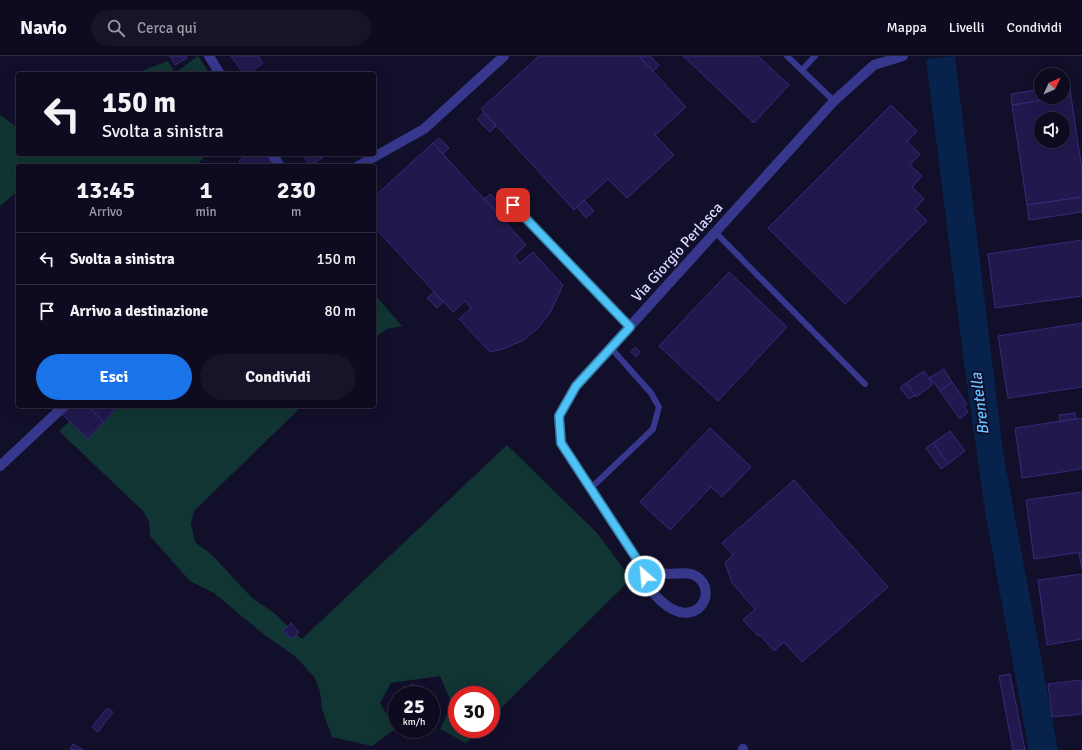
<!DOCTYPE html>
<html lang="it">
<style>
body{margin:0;font-family:Signika,sans-serif;background:#171429;color:#f1f3f6;height:100vh;display:flex;flex-direction:column;font-size:15px;white-space:nowrap}
*{box-sizing:border-box;margin:0}
p{font-size:13px;color:#9b9ba5}
.icon{flex:none;width:22px;height:22px;fill:none;stroke:currentColor;stroke-width:2;stroke-linecap:round;stroke-linejoin:round}
.map{position:relative;flex:1;overflow:hidden}
.panel{position:absolute;left:16px;top:108px;width:360px;height:244px;display:flex;flex-direction:column;background:#0e0b20;border-radius:4px;box-shadow:0 4px 16px #0002,0 0 0 1px #2e2b3e}
.panel>*{flex:none}
.guide{position:absolute;left:16px;top:16px;width:360px;height:84px;border-radius:4px;box-shadow:0 4px 16px #0002,0 0 0 1px #2e2b3e;background:#0e0b20;color:#f1f3f6;overflow:hidden}
.needle{width:26px;rotate:46deg}
.buttons{position:absolute;left:1034px;top:12px;display:grid;gap:8px}
.buttons a{display:grid;place-items:center;width:36px;height:36px;border-radius:50%;background:#0e0b20;box-shadow:0 4px 16px #0002,0 0 0 1px #2e2b3e;font-size:20px}
.speed{position:absolute;left:388px;top:630px;display:flex;gap:8px;font-size:20px;font-weight:700;text-align:center}
.speed>*{display:grid;place-content:center;width:52px;height:52px;border-radius:50%;background:#0e0b20;box-shadow:0 4px 16px #0002,0 0 0 1px #2e2b3e;line-height:1}
.speed small{font-size:10px;font-weight:400}
.speed .limit{border:6px solid #d22;background:#fff;color:#111}
.pin{position:absolute;display:grid;place-items:center;width:34px;height:34px;color:#fff;margin:-17px;border-radius:8px;box-shadow:0 2px 6px #0006}
.me{position:absolute;width:44px;margin:-22px;rotate:333deg;stroke-linejoin:round;filter:drop-shadow(0 0 3px #0008)}
.turn{display:flex;align-items:center;gap:14px;height:84px;padding:0 20px;font-size:18px}
.turn .icon{width:52px;height:52px;stroke-width:2.5}
.turn b{display:block;font-size:28px;line-height:34px}
.eta{display:flex;justify-content:space-evenly;align-items:center;height:68px;text-align:center}
.eta b{font-size:24px;font-weight:700;line-height:28px}
.primary-button{display:flex;gap:8px;margin-top:auto;padding:8px 20px}
.primary-button a{flex:1;height:46px;border-radius:24px;background:#1a73e8;color:#fff;font-size:16px;font-weight:700;line-height:46px;text-align:center}
.primary-button a+a{background:#171429;color:#f1f3f6}
ul{padding:0;list-style:none}
li{display:flex;align-items:center;gap:12px;height:52px;padding:0 20px;border-top:1px solid #2e2b3e}
li div{flex:1}
li b{display:block;font-size:15px}
li em{font-style:normal}
header{display:flex;align-items:center;gap:24px;box-sizing:border-box;height:56px;padding:0 20px;background:#0e0b20;border-bottom:1px solid #2e2b3e}
header strong{font-size:19px}
nav{display:flex;gap:22px;margin-inline-start:auto;font-size:14px}
.search{width:280px;height:36px;background:#171429;display:flex;align-items:center;gap:10px;box-sizing:border-box;padding:0 14px;border-radius:22px;color:#9b9ba5;font-size:15px}
.map>svg:first-child{display:block}
.green{fill:#113532}
.water{fill:#07234c}
.building{fill:#21194d;stroke:#362a7b;fill-rule:evenodd}
.lines{fill:none;stroke-linecap:round;stroke-linejoin:round}
.service{stroke:#37378d;stroke-width:6}
.minor{stroke:#37378d;stroke-width:10}
.route-casing{stroke:#337fa1;stroke-width:10}
.route{stroke:#4fc3f7;stroke-width:7}
.labels{text-anchor:middle;stroke-width:4;stroke-linejoin:round;paint-order:stroke}
.street-label{font-size:15px;fill:#dbd9ff;stroke:#120f2b}
.water-label{font-size:16px;font-style:italic;fill:#67c0ff;stroke:#120f2b}
</style>
<header>
<strong>Navio</strong>
<div class="search"><svg class="icon" aria-label="search" viewBox="0 0 24 24"><circle cx="10" cy="10" r="6"/><path d="M15 15l6 6"/></svg>Cerca qui</div>
<nav><a>Mappa</a><a>Livelli</a><a>Condividi</a></nav>
</header>
<div class="map">
<svg width="1082" height="694" viewBox="0 0 1082 694">
<rect width="100%" height="100%" fill="#120f2b"/>
<g class="green">
<path d="M 198,0 L 210,18 L 138,18 L 144,14 L 168,5 L 175,17 Z"/>
<path d="M 0,59 L 18,72 L 18,98 L 208,98 L 195,110 L 142,110 L 135,108 L 133,110 L 18,110 L 18,135 L 0,150 Z"/>
<path d="M 374,238 L 402,270 L 387,273 L 374,282 Z"/>
<path d="M 86,350 L 302,350 L 194,455 L 191,467 L 195,486 L 212,499 L 252,542 L 274,557 L 302,583 L 507,389 L 597,477 L 631,523 L 491,662 L 491,639 L 457,639 L 457,673 L 480,673 L 466,687 L 440,673 L 452,648 L 440,620 L 391,627 L 380,647 L 395,673 L 372,690 L 332,681 L 322,653 L 320,636 L 315,622 L 296,601 L 262,577 L 214,537 L 190,525 L 150,480 L 149,466 L 144,456 L 59,375 Z"/>
</g>
<path class="water" d="M 955,0 L 1003,396 L 1058,694 L 1029,694 L 986,461 L 964,306 L 926,3 Z"/>
<g class="building">
<path d="M 170,0 L 186,0 L 187,2 L 175,9 Z"/>
<path d="M 231,0 L 258,0 L 263,7 L 249,18 L 244,18 Z"/>
<path d="M 539,0 L 639,0 L 686,51 L 655,79 L 674,99 L 627,142 L 608,123 L 574,154 L 481,53 Z"/>
<path d="M 639,0 L 650,0 L 659,9 L 653,15 Z"/>
<path d="M 683,0 L 758,0 L 789,29 L 754,67 Z"/>
<path d="M 1070,29 L 1071,40 L 1012,49 L 1011,38 L 1041,33 L 1041,41 L 1063,41 L 1063,30 Z"/>
<path d="M 1071,40 L 1082,114 L 1082,141 L 1027,149 L 1012,49 ZM 1041,63 L 1063,63 L 1063,85 L 1041,85 Z"/>
<path d="M 891,49 L 917,75 L 907,86 L 920,98 L 910,109 L 922,120 L 912,131 L 924,143 L 915,153 L 927,165 L 845,248 L 768,172 Z"/>
<path d="M 484,57 L 496,70 L 490,76 L 477,63 Z"/>
<path d="M 439,82 L 449,92 L 443,98 L 433,87 Z"/>
<path d="M 433,87 L 526,189 L 514,200 L 520,207 L 533,196 L 563,229 L 550,257 L 538,272 L 524,284 L 503,293 L 490,296 L 459,263 L 471,252 L 465,245 L 453,256 L 374,171 L 374,141 Z"/>
<path d="M 249,98 L 266,98 L 271,105 L 265,110 L 243,110 L 239,105 Z"/>
<path d="M 303,98 L 328,98 L 310,110 Z"/>
<path d="M 491,138 L 503,151 L 497,157 L 484,143 Z"/>
<path d="M 1082,141 L 1082,156 L 1029,164 L 1027,149 Z"/>
<path d="M 584,144 L 594,155 L 586,162 L 577,151 Z"/>
<path d="M 1082,184 L 1082,240 L 995,252 L 988,198 Z"/>
<path d="M 729,216 L 787,271 L 718,345 L 659,290 Z"/>
<path d="M 434,236 L 443,246 L 437,252 L 427,242 Z"/>
<path d="M 1082,267 L 1082,331 L 1008,342 L 998,280 Z"/>
<path d="M 635,291 L 640,296 L 636,301 L 631,296 Z"/>
<path d="M 944,313 L 952,326 L 940,335 L 934,326 L 929,322 Z"/>
<path d="M 924,315 L 933,328 L 916,341 L 906,327 Z"/>
<path d="M 952,326 L 967,348 L 964,350 L 968,356 L 960,363 L 940,335 Z"/>
<path d="M 906,327 L 915,339 L 909,343 L 900,332 Z"/>
<path d="M 72,350 L 87,350 L 104,366 L 88,383 L 63,359 Z"/>
<path d="M 87,350 L 119,350 L 104,366 Z"/>
<path d="M 1075,357 L 1076,363 L 1060,366 L 1059,359 Z"/>
<path d="M 1082,362 L 1082,413 L 1022,422 L 1015,372 Z"/>
<path d="M 710,372 L 751,411 L 722,441 L 711,431 L 670,474 L 640,446 Z"/>
<path d="M 950,375 L 965,395 L 948,408 L 933,387 Z"/>
<path d="M 933,387 L 948,408 L 941,413 L 926,392 Z"/>
<path d="M 794,424 L 888,531 L 802,606 L 784,586 L 774,595 L 760,579 L 758,580 L 743,564 L 755,553 L 732,527 L 725,506 L 733,499 L 722,487 Z"/>
<path d="M 1082,436 L 1082,496 L 1034,503 L 1026,444 Z"/>
<path d="M 1082,496 L 1082,514 L 1079,497 Z"/>
<path d="M 1082,518 L 1082,583 L 1047,589 L 1038,524 Z"/>
<path d="M 291,567 L 299,576 L 292,583 L 283,575 Z"/>
<path d="M 1010,618 L 1025,694 L 1013,694 L 999,620 Z"/>
<path d="M 1081,624 L 1082,658 L 1052,661 L 1048,628 Z"/>
<path d="M 412,628 L 427,639 L 405,639 Z"/>
<path d="M 107,652 L 113,656 L 98,676 L 92,671 Z"/>
<path d="M 73,688 L 83,694 L 70,694 Z"/>
</g>
<g class="lines">
<g class="service">
<path d="M 787,0 L 834,45"/>
<path d="M 802,14 L 815,0"/>
<path d="M 513,149 L 630,271"/>
<path d="M 715,176 L 865,328"/>
<path d="M 591,432 L 653,373 L 659,351 L 651,337 L 611,292"/>
</g>
<g class="minor">
<path d="M 209,0 L 220,18"/>
<path d="M 272,98 L 280,110"/>
<path d="M 358,110 L 424,73 L 504,0"/>
<path d="M 0,410 L 64,350"/>
<path d="M 640,508 L 561,387 L 559,360 L 576,330 L 834,45 L 874,9 L 903,0"/>
<path d="M 640,508 C 649,512 658,517 669,518 C 678,518 687,515 696,520 C 720,535 696,577 661,545 C 650,536 645,520 640,508 Z"/>
<path d="M 743,694 L 743,693"/>
</g>
</g>
<g class="lines">
<defs>
<path id="route" d="M 513,149 L 630,271 L 576,330 L 559,360 L 561,387 L 640,508 L 645,520"/>
</defs>
<use href="#route" class="route-casing"/>
<use href="#route" class="route"/>
</g>
<g class="labels">
<g class="street-label">
<text transform="translate(677 196) rotate(-48)" y="5">Via Giorgio Perlasca</text>
</g>
<g class="water-label">
<text transform="translate(979 348) rotate(-97)" y="6">Brentella</text>
</g>
</g>
</svg>
<div class="buttons">
<a><svg class="needle" viewBox="-14 -14 28 28"><path d="M0-13l5 13h-10z" fill="#e53935"/><path d="M0 13l5-13h-10z" fill="#9b9ba5"/></svg></a>
<a><svg class="icon" aria-label="sound" viewBox="0 0 24 24"><path d="M4 9h4l5-4v14l-5-4H4zM17 9q2 3 0 6"/></svg></a>
</div>
<div class="speed"><div>25<small>km/h</small></div><div class="limit">30</div></div>
<div class="pin" style="left:513px;top:149px;background:#d93025"><svg class="icon" aria-label="arrive" viewBox="0 0 24 24"><path d="M6 21V4h12l-3 4 3 4H6"/></svg></div>
<svg class="me" style="left:645px;top:520px" viewBox="-20 -20 40 40"><circle r="17" fill="#4fc3f7" stroke="#fff" stroke-width="3"/><path d="M0-11L8 9 0 5-8 9z" fill="#fff"/></svg>
<div class="guide">
<div class="turn"><svg class="icon" aria-label="left" viewBox="0 0 24 24"><path d="M17 20v-9H6M10 6l-5 5 5 5"/></svg><div><b>150 m</b>Svolta a sinistra</div></div>
</div>
<section class="panel">
<div class="eta">
<div><b>13:45</b><p>Arrivo</p></div>
<div><b>1</b><p>min</p></div>
<div><b>230</b><p>m</p></div>
</div>
<ul>
<li><svg class="icon" aria-label="left" viewBox="0 0 24 24"><path d="M17 20v-9H6M10 6l-5 5 5 5"/></svg><div><b>Svolta a sinistra</b></div><em>150 m</em></li>
<li><svg class="icon" aria-label="arrive" viewBox="0 0 24 24"><path d="M6 21V4h12l-3 4 3 4H6"/></svg><div><b>Arrivo a destinazione</b></div><em>80 m</em></li>
</ul>
<div class="primary-button"><a>Esci</a><a>Condividi</a></div>
</section>
</div>
